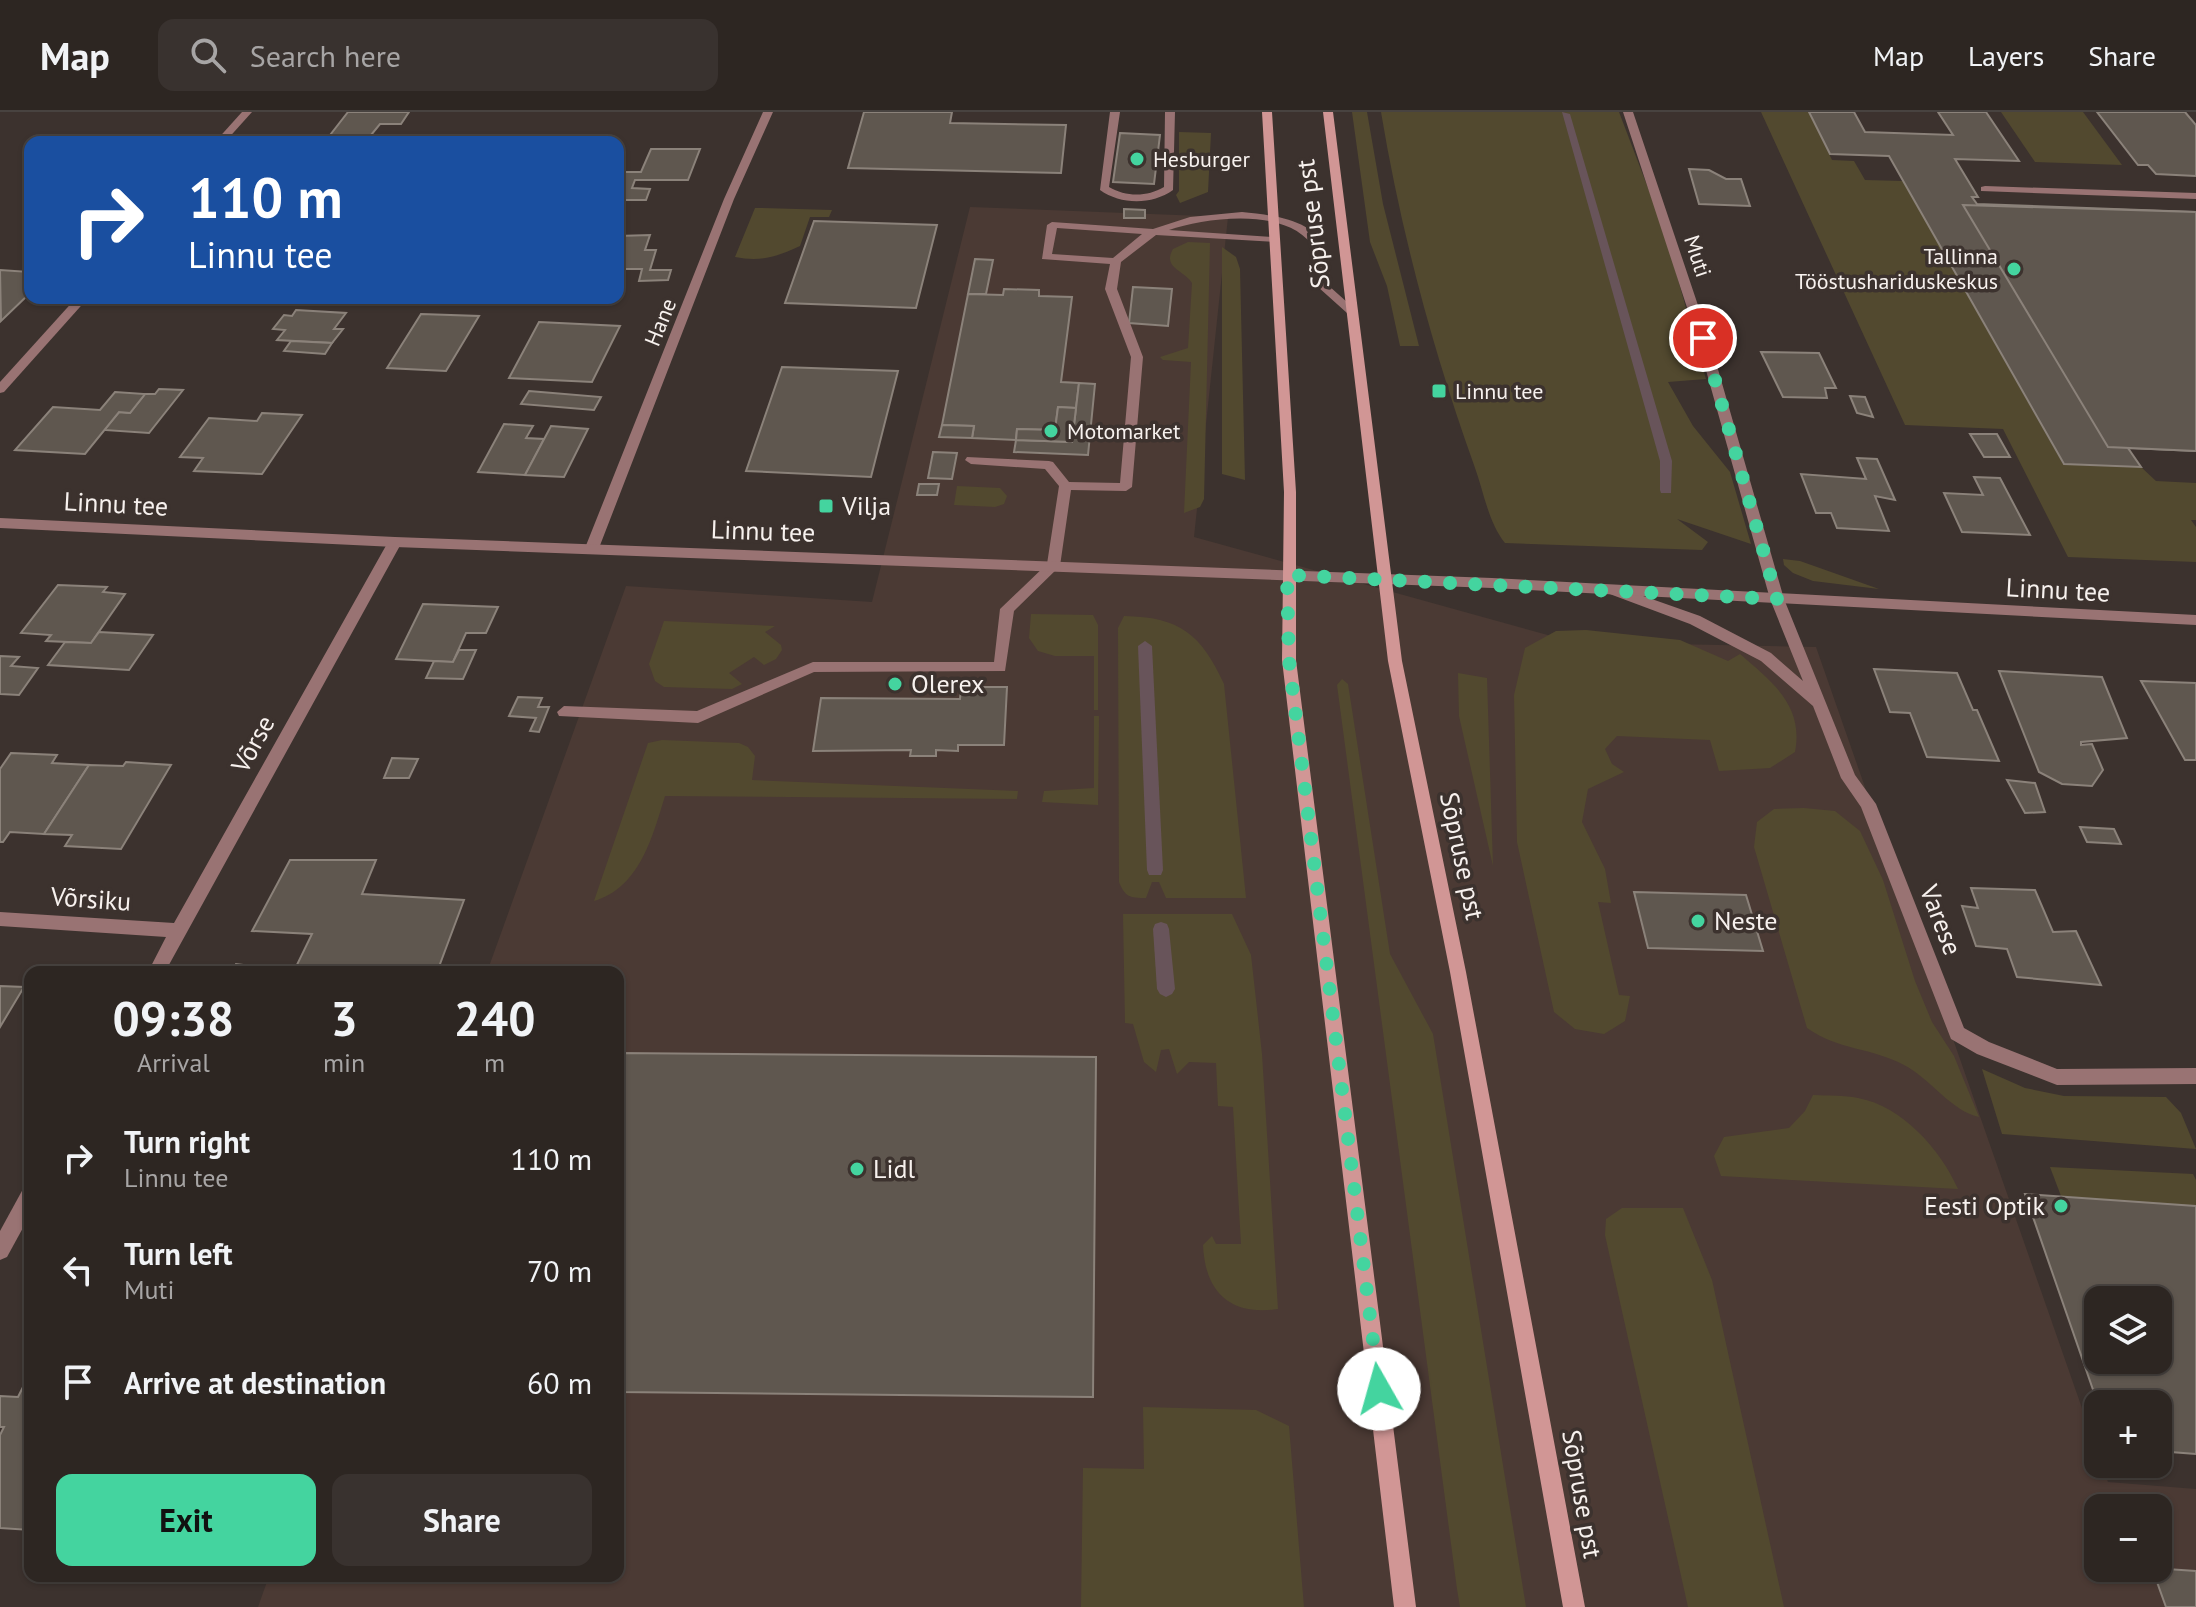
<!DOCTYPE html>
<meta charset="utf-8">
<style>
body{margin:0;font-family:"PT Sans",sans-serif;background:#39322f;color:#f1f3f6;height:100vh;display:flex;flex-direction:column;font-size:30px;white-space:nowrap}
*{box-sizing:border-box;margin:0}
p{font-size:26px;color:#a7a5a5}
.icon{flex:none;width:44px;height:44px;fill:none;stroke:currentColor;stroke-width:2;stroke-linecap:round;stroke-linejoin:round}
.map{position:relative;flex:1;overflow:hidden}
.drawer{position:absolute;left:24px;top:854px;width:600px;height:616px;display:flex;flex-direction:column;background:#2d2622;border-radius:16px;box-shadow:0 2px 6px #0004,0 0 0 2px #484340}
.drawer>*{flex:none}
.hud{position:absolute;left:24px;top:24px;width:600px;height:168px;border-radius:16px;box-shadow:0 2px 6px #0004,0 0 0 2px #484340;background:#1a4fa0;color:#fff;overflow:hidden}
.buttons{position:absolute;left:2084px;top:1174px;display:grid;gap:16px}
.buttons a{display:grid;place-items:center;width:88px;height:88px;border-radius:16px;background:#2d2622;box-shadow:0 2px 6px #0004,0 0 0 2px #484340;font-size:40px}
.pin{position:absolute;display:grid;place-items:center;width:68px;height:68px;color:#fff;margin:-34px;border:4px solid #fff;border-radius:50%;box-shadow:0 2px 8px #0007}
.me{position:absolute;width:88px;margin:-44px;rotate:353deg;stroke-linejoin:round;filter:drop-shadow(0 0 6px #0008)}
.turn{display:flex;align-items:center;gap:28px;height:168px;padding:0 32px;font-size:36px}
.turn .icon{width:104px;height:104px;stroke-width:2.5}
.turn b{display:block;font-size:56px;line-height:68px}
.eta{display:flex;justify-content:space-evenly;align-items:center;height:136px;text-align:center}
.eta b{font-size:48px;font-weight:600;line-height:56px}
.primary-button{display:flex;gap:16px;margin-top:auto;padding:16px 32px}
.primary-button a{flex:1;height:92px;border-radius:16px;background:#44d49f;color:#111;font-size:32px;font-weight:600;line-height:92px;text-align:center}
.primary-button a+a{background:#39322f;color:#f1f3f6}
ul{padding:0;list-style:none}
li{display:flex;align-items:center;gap:24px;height:112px;padding:0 32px}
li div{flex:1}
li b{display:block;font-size:30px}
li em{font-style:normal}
header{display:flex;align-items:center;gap:48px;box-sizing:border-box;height:112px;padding:0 40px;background:#2d2622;border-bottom:2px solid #484340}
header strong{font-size:38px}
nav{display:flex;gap:44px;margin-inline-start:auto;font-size:28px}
.search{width:560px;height:72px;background:#39322f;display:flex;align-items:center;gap:20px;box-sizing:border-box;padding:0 28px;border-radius:16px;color:#a7a5a5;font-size:30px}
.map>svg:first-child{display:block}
.built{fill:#4b3a34;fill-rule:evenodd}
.green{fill:#52492f}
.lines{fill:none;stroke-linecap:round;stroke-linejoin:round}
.stream{fill:#68545a;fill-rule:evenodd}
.building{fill:#5f574f;stroke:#8b827a;stroke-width:2;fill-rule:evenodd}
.service{fill:#997373;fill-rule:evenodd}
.minor{fill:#997373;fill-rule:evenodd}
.tertiary{fill:#997373;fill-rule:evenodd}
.secondary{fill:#d19695;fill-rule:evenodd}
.route{stroke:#44d49f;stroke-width:14;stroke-dasharray:0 25.2}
.poi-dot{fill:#44d49f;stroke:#3c322e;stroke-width:3}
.labels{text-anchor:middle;stroke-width:7;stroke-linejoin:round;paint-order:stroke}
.far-poi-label{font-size:22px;fill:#f7f1ee;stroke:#3c322e;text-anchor:start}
.far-street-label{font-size:22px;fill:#f7f1ee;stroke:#3c322e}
.street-label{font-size:26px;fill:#f7f1ee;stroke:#3c322e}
.poi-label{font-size:26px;fill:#f7f1ee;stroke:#3c322e;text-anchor:start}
</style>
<header>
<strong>Map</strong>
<div class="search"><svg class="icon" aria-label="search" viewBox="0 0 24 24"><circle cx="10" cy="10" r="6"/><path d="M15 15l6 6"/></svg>Search here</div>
<nav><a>Map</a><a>Layers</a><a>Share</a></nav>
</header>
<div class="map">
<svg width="2196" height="1495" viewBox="0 0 2196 1495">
<rect width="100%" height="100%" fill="#3c322e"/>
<path class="built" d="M 970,95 L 1228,105 L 1194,425 L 1573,530 L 1816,535 L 2098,1342 L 2098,1352 L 2101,1352 L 2108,1370 L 2196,1377 L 2196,1495 L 258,1495 L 269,1464 L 618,1464 L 618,860 L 487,860 L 626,474 L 872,490 ZM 2098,1396 L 2158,1396 L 2158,1456 L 2098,1456 Z"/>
<g class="green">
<path d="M 1352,0 L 1367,0 L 1383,92 L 1419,234 L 1400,234 L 1387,174 L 1370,130 Z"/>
<path d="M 1381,0 L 1619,0 L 1664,118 L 1706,267 L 1668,270 L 1693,314 L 1730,360 L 1751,432 L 1677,407 L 1708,430 L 1702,438 L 1505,431 C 1488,410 1484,380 1474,353 C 1433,239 1401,120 1381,0 Z"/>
<path d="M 1761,0 L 1809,0 L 1832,48 L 1854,49 L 1865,68 L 1903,69 L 2063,352 L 2141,355 L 2156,369 L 2196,371 L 2196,408 L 2191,408 L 2196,415 L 2196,450 L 2068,445 L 2003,317 L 1905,313 Z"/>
<path d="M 2001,0 L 2083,0 L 2122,53 L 2035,50 Z"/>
<path d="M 1179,20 L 1211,21 L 1208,80 L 1180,91 L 1176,83 L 1179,79 Z"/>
<path d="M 755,96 L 760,96 L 832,98 L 829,105 L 810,105 L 800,134 C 777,145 760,150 735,145 Z"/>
<path d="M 1188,130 L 1210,131 L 1204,387 L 1200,395 L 1184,401 L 1191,250 L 1163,248 L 1160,245 L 1188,236 L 1192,171 C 1184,158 1162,156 1173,137 Z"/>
<path d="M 1222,135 L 1236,145 L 1240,157 L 1245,368 L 1222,362 Z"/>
<path d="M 957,374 L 1000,376 L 1007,384 L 1004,392 L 995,395 L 954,393 Z"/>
<path d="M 1783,447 L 1800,449 L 1879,477 L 1813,469 L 1793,461 L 1784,453 Z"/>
<path d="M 1031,502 L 1093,503 L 1098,513 L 1098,598 L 1094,598 L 1094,544 L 1055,544 L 1038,539 L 1029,526 Z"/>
<path d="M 1124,504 C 1180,505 1201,522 1224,572 L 1246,786 L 1166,786 L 1159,770 L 1152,770 L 1146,786 C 1130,786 1125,785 1119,770 L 1118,516 Z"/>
<path d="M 664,509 L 775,514 L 765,520 L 781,533 L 782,538 L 776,547 L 764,553 L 754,545 L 729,561 L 742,572 L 732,577 L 664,575 L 655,569 L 649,552 Z"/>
<path d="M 1586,518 L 1680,528 L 1728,549 L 1740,542 C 1772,570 1804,593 1795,640 L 1770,656 L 1719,659 L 1710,628 L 1617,624 L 1605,637 L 1612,652 L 1624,660 L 1588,677 L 1582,710 L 1605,757 L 1611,791 L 1598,790 L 1619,883 L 1630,884 L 1625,909 L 1604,922 L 1575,917 L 1554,900 L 1517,730 L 1514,583 L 1525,536 L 1556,519 Z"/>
<path d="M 1458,561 L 1487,566 L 1493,754 L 1459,604 Z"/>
<path d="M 1342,567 L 1348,572 L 1390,842 L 1433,922 L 1526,1495 L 1460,1495 L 1457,1477 L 1337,573 Z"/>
<path d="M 1094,604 L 1099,604 L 1098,693 L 1042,690 L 1044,679 L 1094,676 Z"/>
<path d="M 662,628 L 739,631 L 748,635 L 755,644 L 752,668 L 1018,679 L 1017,687 L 665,684 C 653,723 640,776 594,789 L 648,631 Z"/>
<path d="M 1804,696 L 1835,699 L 1860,719 L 1883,768 L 1915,869 L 1932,910 L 1954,944 L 1979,1005 C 1951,999 1931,967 1904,953 C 1873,936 1838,938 1807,916 L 1754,735 L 1757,710 L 1774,697 Z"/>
<path d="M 1123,802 L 1232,802 L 1251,843 L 1262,942 L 1278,1197 C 1231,1204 1205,1181 1203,1133 L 1212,1124 L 1216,1132 L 1241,1132 L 1233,995 L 1218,994 L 1216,951 L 1189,950 L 1177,962 L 1169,937 L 1161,938 L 1156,960 L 1144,950 L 1133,912 L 1125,911 Z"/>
<path d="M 1982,957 L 2025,976 L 2064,984 L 2166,985 L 2181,1001 L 2196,1037 L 2002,1022 Z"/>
<path d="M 1813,983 C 1828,984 1844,983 1858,986 C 1902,994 1941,1038 1958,1077 L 1721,1064 L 1714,1044 L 1724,1025 L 1789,1016 L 1805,999 Z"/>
<path d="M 2050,1055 L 2193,1062 L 2196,1068 L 2196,1094 L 2061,1084 Z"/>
<path d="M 1622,1096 L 1683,1096 L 1712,1168 L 1784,1495 L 1688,1495 L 1605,1123 L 1606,1107 Z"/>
<path d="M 1143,1295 L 1256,1298 L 1289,1314 L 1304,1495 L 1081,1495 L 1083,1356 L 1144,1357 Z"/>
</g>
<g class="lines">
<g class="stream">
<path d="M 1562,0 L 1570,2 L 1672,349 L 1671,381 L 1661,381 L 1660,378 L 1660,349 Z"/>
<path d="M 1145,529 L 1152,534 L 1163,758 L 1161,763 L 1149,763 L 1147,758 L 1138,534 Z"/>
<path d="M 1161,810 L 1167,812 L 1169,817 L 1175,877 L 1172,882 L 1166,885 L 1160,882 L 1157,877 L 1153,817 L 1155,812 Z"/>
</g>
</g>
<g class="building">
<path d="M 348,0 L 409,0 L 401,12 L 380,12 L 367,28 L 327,27 Z"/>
<path d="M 864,0 L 952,0 L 950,11 L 1066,13 L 1061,61 L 848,56 Z"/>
<path d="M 1809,0 L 1854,0 L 1865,20 L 1953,23 L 1938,0 L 1986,0 L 2019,49 L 1955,47 L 1978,85 L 1972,85 L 1977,92 L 2196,100 L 2196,339 L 2128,336 L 2141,355 L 2064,352 L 1889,44 L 1830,42 Z"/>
<path d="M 2097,0 L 2185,0 L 2196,13 L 2196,64 L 2156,62 L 2148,53 L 2138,53 Z"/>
<path d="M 1120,21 L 1160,23 L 1154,72 L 1113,70 Z"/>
<path d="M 651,37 L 700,37 L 688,68 L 635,68 L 632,76 L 650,77 L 646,88 L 618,88 L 618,60 L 641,60 Z"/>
<path d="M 1689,57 L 1709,58 L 1726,67 L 1741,67 L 1750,94 L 1699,92 Z"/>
<path d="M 1963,93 L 2196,100 L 2196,339 L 2108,335 Z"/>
<path d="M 1124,97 L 1145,98 L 1145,106 L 1124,106 Z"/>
<path d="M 814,109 L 937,113 L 916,196 L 785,191 Z"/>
<path d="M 650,123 L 645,138 L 656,138 L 650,158 L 671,158 L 668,168 L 639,169 L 642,157 L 618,157 L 618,124 Z"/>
<path d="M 975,147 L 993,148 L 986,182 L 968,182 Z"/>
<path d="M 0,158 L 30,160 L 25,165 L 30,165 L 30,181 L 1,209 Z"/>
<path d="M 1133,175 L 1172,177 L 1168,214 L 1129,211 Z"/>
<path d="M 1004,177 L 1039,178 L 1039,184 L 1072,185 L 1061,270 L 1079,271 L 1076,296 L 1058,295 L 1055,318 L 1017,317 L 1016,328 L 972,326 L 974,314 L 942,313 L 968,182 L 1003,183 Z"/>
<path d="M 296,198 L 346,201 L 334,217 L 343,217 L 332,231 L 277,228 L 285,218 L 273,217 L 284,203 L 292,204 Z"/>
<path d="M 421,202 L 479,204 L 446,259 L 387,256 Z"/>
<path d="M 539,210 L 620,214 L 592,270 L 509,266 Z"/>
<path d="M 291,229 L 332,231 L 325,242 L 284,239 Z"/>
<path d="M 1761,240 L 1819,241 L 1836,276 L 1825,276 L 1827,286 L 1783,285 Z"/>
<path d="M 782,255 L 898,259 L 871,365 L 746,359 Z"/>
<path d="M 1079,271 L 1095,272 L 1088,343 L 1014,340 L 1016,328 L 1072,330 Z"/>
<path d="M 159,277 L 183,278 L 149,321 L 104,318 L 119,300 L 130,301 L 145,282 L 155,282 Z"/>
<path d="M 529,279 L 601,285 L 594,298 L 521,292 Z"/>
<path d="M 115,280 L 145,282 L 130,301 L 119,300 L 85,342 L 15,338 L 53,295 L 100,298 Z"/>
<path d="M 1850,284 L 1865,285 L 1873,305 L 1857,301 Z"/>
<path d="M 1058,295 L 1076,296 L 1072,330 L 1016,328 L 1017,317 L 1055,318 Z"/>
<path d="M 262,301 L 302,303 L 262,362 L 194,359 L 203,346 L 180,345 L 209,306 L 257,309 Z"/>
<path d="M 504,312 L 533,314 L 526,326 L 544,327 L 525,363 L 478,360 Z"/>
<path d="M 942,313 L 974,314 L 972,326 L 939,325 Z"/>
<path d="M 551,314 L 588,317 L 564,365 L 525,363 Z"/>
<path d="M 1970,322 L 1997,322 L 2010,345 L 1984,345 Z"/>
<path d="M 933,340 L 957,341 L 952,367 L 928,366 Z"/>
<path d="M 1857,346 L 1877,347 L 1895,388 L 1875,384 L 1889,419 L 1837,416 L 1831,401 L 1816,401 L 1801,362 L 1866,367 Z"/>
<path d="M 1974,365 L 2000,366 L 2030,423 L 1962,420 L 1944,381 L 1983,383 Z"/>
<path d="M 919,372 L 939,372 L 937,383 L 917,383 Z"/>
<path d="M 58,473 L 107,475 L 103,480 L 125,482 L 91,531 L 46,529 L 51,523 L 21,521 Z"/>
<path d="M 423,492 L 498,495 L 486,521 L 466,521 L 453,550 L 396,547 Z"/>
<path d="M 99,520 L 153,523 L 129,558 L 48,553 L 65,530 L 91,531 Z"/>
<path d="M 459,538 L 476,538 L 463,567 L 426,566 L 434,549 L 453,550 Z"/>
<path d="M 0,544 L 19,545 L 11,554 L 38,556 L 19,583 L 0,582 Z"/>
<path d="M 1874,557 L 1957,561 L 1973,598 L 1977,598 L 1999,649 L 1927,645 L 1910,601 L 1890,600 Z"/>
<path d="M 1999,559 L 2102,565 L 2127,626 L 2081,630 L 2081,633 L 2092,632 L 2103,658 L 2092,674 L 2062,672 L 2039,660 Z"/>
<path d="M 2141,569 L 2196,571 L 2196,648 L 2185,648 Z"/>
<path d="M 961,575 L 1007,575 L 1004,633 L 958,633 L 958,639 L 936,638 L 936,644 L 910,644 L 911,638 L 813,639 L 821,586 L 960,587 Z"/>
<path d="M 518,585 L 542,586 L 538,595 L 549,595 L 539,620 L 530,619 L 536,606 L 509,604 Z"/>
<path d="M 11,641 L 57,643 L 52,651 L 89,653 L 44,722 L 10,720 L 3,730 L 0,730 L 0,657 Z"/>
<path d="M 392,646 L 418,647 L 409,666 L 384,666 Z"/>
<path d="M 126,650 L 171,653 L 121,737 L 65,734 L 72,723 L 44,722 L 89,653 L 123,654 Z"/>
<path d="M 2007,668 L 2035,671 L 2045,700 L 2025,701 Z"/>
<path d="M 2080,715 L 2114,717 L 2121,732 L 2087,730 Z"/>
<path d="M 290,748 L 376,748 L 362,782 L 464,788 L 437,860 L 232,860 L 236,852 L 294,859 L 312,822 L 252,819 Z"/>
<path d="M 1971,776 L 2035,778 L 2053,820 L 2076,819 L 2101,873 L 2017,865 L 2007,837 L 1976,834 L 1962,794 L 1978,796 Z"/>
<path d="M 1634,780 L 1746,783 L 1763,839 L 1648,836 Z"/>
<path d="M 0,874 L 24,875 L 0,915 Z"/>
<path d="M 618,941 L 1096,945 L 1093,1285 L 618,1280 Z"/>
<path d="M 2025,1082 L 2196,1094 L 2196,1342 L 2158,1339 L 2158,1292 L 2098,1292 ZM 2098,1188 L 2158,1188 L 2158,1248 L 2098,1248 Z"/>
<path d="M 26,1269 L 30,1269 L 30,1418 L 0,1416 L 0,1323 L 4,1315 L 0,1315 L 0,1284 L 18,1285 Z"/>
<path d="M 2152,1456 L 2196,1459 L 2196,1495 L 2166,1495 Z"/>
</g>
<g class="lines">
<g class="service">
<path d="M 1110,0 L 1120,0 L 1109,75 C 1126,85 1147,85 1164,75 L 1165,0 L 1175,0 L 1173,78 C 1152,93 1121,93 1100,78 Z"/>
<path d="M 1985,74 L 2196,81 L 2196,87 L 1981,79 L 1981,75 Z"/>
<path d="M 1242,100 C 1271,103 1318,107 1328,142 C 1330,152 1329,164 1329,174 L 1357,199 L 1347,201 L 1318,175 C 1318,164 1321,148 1315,138 C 1292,94 1207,105 1169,118 L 1273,125 L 1278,128 L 1277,130 L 1156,123 L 1121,150 L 1117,177 L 1143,245 L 1132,375 L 1126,379 L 1071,378 L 1060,454 L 1014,499 L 1005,559 L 814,560 L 698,611 L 559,604 L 557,600 L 564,594 L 697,599 L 813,550 L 994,550 L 1000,497 L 1047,452 L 1059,374 L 1045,357 L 971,352 L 965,348 L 967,345 L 1049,349 L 1053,350 L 1069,370 L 1120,371 L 1131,245 L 1105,177 L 1110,152 L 1042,147 L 1047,113 L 1052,110 L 1153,117 L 1190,105 ZM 1057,116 L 1142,122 L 1113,146 L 1052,142 Z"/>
<path d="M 75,186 L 111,186 L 105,189 L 79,191 L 75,190 Z"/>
</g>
<g class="minor">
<path d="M 242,0 L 252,0 L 225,30 L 215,30 Z"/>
<path d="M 763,0 L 773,0 L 734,87 L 599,436 L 597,439 L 587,439 L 585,436 L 724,87 Z"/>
<path d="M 1623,0 L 1633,0 L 1709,226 L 1784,487 L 1855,663 L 1876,692 L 1964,916 L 1989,930 L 2057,957 L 2196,956 L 2196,972 L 2057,973 L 1977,942 L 1951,927 L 1861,695 L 1841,666 L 1813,594 L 1761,549 L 1690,512 L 1607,481 L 1605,478 L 1612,473 L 1700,504 L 1771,541 L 1803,569 L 1770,487 L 1697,226 Z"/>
<path d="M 76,186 L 88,186 L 4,280 L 0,281 L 0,270 Z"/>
<path d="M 395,425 L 402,430 L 165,860 L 148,860 L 166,825 L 0,814 L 0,800 L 174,811 L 388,430 Z"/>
<path d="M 30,1075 L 30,1103 L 7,1145 L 0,1148 L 0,1119 L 23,1077 Z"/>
</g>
<path class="tertiary" d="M 0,406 L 395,425 L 1492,466 L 2196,503 L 2196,513 L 1492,476 L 395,435 L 0,416 Z"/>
<g class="secondary">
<path d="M 1262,0 L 1272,0 L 1296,380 L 1296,548 L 1416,1495 L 1394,1495 L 1282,548 L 1284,380 Z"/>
<path d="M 1323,0 L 1333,0 L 1402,549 L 1466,860 L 1585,1495 L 1563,1495 L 1450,860 L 1388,549 Z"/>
</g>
</g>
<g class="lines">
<path class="route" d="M 1379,1277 L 1289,548 L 1287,463 L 1777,487 L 1703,226"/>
</g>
<g class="poi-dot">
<circle cx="1137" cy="47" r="8"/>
<circle cx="2014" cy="157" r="8"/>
<rect x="1431" y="271" width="16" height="16" rx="4"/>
<circle cx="1051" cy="319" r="8"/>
<rect x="818" y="386" width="16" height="16" rx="4"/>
<circle cx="895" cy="572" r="8"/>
<circle cx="1698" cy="809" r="8"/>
<circle cx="857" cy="1057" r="8"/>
<circle cx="2061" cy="1094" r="8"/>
</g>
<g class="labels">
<g class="far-poi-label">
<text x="1153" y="55">Hesburger</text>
<text x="1998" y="152" text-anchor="end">Tallinna<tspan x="1998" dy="25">Tööstushariduskeskus</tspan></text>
<text x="1455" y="287">Linnu tee</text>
<text x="1067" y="327">Motomarket</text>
</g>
<g class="far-street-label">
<text transform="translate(1698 144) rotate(72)" y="8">Muti</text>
<text transform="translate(660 210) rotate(-68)" y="8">Hane</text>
</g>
<g class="street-label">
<text transform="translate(1313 112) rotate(-97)" y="9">Sõpruse pst</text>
<text transform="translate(116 392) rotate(3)" y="9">Linnu tee</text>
<text transform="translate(763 419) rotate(2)" y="9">Linnu tee</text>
<text transform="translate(2058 478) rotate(3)" y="9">Linnu tee</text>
<text transform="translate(253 632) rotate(-61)" y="9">Võrse</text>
<text transform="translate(1462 744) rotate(78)" y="9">Sõpruse pst</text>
<text transform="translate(91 787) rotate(4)" y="9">Võrsiku</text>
<text transform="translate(1941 808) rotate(69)" y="9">Varese</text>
<text transform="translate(1582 1382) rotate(80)" y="9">Sõpruse pst</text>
</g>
<g class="poi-label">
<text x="842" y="403">Vilja</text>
<text x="911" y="581">Olerex</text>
<text x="1714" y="818">Neste</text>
<text x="873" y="1066">Lidl</text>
<text x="2045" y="1103" text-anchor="end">Eesti Optik</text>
</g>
</g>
</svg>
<div class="buttons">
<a><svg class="icon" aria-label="layers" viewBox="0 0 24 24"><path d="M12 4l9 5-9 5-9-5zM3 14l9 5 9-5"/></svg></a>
<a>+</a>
<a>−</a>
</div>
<div class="pin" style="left:1703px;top:226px;background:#d93025"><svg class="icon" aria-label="arrive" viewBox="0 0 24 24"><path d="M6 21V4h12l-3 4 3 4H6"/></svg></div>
<svg class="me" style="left:1379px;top:1277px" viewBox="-20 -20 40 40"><circle r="19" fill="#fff"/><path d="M0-13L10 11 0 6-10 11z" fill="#44d49f"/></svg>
<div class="hud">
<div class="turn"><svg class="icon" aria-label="right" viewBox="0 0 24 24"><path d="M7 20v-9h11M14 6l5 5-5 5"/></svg><div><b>110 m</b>Linnu tee</div></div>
</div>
<section class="drawer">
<div class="eta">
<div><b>09:38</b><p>Arrival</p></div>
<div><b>3</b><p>min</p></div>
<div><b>240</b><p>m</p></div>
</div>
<ul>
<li><svg class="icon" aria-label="right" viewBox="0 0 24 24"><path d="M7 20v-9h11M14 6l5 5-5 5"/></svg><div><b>Turn right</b><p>Linnu tee</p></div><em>110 m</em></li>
<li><svg class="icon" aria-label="left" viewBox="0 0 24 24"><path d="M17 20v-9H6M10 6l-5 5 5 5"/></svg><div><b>Turn left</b><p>Muti</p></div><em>70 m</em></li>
<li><svg class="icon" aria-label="arrive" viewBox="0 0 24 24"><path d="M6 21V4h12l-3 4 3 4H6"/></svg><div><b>Arrive at destination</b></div><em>60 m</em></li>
</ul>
<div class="primary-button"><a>Exit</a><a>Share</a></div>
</section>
</div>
